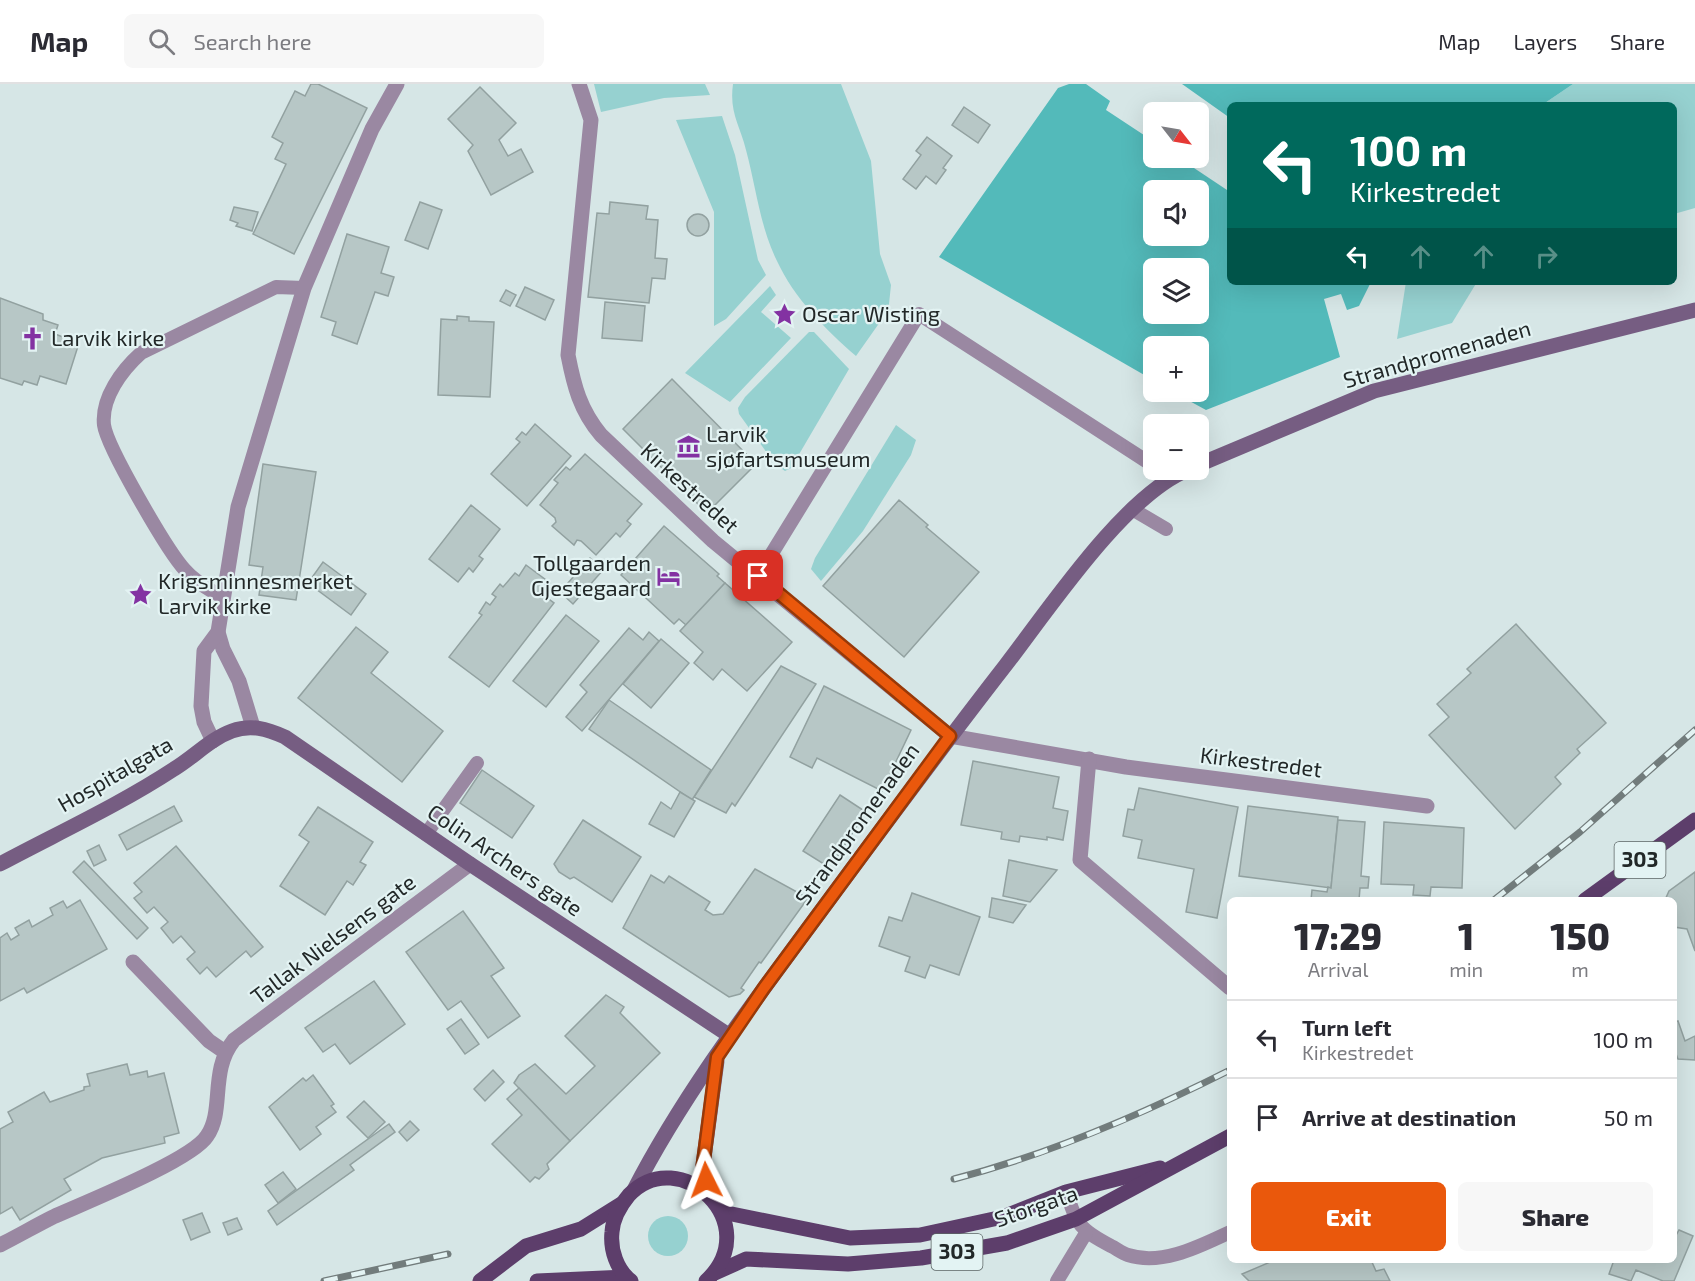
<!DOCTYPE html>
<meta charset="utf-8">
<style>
body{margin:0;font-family:"Exo 2",sans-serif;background:#f7f7f7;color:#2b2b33;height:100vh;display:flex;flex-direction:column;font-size:22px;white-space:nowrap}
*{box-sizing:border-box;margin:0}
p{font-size:20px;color:#7c7c81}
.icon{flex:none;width:33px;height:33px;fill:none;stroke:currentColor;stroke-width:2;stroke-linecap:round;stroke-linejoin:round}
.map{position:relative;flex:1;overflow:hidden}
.details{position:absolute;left:1227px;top:813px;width:450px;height:366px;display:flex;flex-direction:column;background:#fff;border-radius:9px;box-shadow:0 6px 24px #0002}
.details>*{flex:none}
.hud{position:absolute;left:1227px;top:18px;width:450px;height:183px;border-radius:9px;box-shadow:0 6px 24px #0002;background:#00695c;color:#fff;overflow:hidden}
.needle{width:39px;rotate:121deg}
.controls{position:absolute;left:1143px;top:18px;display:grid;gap:12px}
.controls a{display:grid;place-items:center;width:66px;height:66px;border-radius:9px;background:#fff;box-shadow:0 6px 24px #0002;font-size:30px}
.pin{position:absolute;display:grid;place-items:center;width:51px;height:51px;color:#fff;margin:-26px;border-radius:12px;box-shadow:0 3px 9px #0006}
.me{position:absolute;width:66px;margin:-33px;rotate:357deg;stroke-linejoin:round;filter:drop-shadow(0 0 4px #0008)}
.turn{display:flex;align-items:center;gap:21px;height:126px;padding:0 24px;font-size:27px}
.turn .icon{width:78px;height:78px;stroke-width:2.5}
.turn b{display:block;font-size:42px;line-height:51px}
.lanes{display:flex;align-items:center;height:57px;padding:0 24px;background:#0003;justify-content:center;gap:30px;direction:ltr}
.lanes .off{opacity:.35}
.eta{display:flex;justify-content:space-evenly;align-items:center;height:102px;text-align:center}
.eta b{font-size:36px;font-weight:800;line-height:42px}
.action{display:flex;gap:12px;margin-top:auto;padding:12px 24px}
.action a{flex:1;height:69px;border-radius:9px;background:#ea580c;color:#fff;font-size:24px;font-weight:800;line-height:69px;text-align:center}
.action a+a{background:#f7f7f7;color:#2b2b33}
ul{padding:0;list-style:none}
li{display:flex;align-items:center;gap:18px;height:78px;padding:0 24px;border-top:2px solid #e1e1e2}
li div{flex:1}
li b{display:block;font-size:22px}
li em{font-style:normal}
header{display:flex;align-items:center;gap:36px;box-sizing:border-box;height:84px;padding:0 30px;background:#fff;border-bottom:2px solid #e1e1e2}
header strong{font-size:28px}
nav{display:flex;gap:33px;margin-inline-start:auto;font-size:21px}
.search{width:420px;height:54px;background:#f7f7f7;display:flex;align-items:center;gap:15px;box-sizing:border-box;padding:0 21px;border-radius:9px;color:#7c7c81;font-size:22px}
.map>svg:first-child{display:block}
.green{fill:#96d1d0}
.water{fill:#53baba;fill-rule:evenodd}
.building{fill:#b7c7c6;stroke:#92a1a0;stroke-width:1.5}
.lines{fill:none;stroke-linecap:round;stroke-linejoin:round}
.lane{stroke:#9a88a2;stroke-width:14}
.street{stroke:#9a88a2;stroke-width:15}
.secondary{stroke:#765d82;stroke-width:15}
.primary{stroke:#5d3e6b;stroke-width:15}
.rail-casing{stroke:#727c7c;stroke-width:7}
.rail{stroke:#e3f3f3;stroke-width:4.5;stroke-dasharray:14;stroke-linecap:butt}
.route-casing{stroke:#983908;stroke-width:15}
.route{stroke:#ea580c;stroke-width:10}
.labels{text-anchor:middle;stroke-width:4.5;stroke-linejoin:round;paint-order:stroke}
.shield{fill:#e3f3f3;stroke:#5c6565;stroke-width:1.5}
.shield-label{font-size:21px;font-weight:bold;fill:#222828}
.poi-label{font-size:22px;fill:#222828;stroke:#e3f3f3;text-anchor:start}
.street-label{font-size:22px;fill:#222828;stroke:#e3f3f3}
</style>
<header>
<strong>Map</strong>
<div class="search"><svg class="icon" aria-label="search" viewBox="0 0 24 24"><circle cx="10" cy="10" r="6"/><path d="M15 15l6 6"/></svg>Search here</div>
<nav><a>Map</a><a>Layers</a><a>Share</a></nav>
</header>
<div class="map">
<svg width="1695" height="1197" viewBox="0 0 1695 1197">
<rect width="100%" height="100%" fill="#d6e6e6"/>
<g class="green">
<path d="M 594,0 L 705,0 L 710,11 L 664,14 L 601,28 Z"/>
<path d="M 733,0 L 841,0 L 871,77 L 880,170 L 891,201 L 889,220 L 880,238 L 856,272 C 825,245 794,214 777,177 C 760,143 756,103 746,66 C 740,41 729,29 733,0 Z"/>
<path d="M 1573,0 L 1695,0 L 1695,124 L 1674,130 L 1674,21 L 1542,21 Z"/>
<path d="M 722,32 L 735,71 L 758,176 L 766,191 L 726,235 L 714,242 L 714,128 L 676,36 Z"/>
<path d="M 1406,198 L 1477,198 L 1452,239 L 1397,255 Z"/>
<path d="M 770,202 L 776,211 L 761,228 L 791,254 L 730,318 L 685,289 Z"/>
<path d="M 809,248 L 814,248 L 849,285 L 791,384 L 785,387 L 775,380 L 739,330 L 738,324 L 745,313 Z"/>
<path d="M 896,341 L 916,356 L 911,371 L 863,447 L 821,497 L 811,485 L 815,474 Z"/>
<circle cx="668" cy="1152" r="20"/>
</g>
<g class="water">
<path d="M 1069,0 L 1086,0 L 1110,17 L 1106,26 L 1153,57 L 1154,74 L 1179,74 L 1230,108 L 1230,198 L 1371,198 L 1359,222 L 1347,226 L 1341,210 L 1324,215 L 1340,273 L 1206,326 L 1173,308 L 1198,308 L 1198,262 L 1154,262 L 1153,296 L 939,173 L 1058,4 ZM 1154,106 L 1198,106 L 1198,152 L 1154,152 ZM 1154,184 L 1198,184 L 1198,230 L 1154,230 Z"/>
<path d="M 1182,0 L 1573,0 L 1542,21 L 1230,21 L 1230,34 Z"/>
</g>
<g class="building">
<path d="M 311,0 L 318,0 L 367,24 L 294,170 L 253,150 L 286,80 L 275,75 L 283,59 L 272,53 L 295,7 L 305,12 Z"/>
<path d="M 480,3 L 516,39 L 499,56 L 508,72 L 521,65 L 533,88 L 491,111 L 468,67 L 473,61 L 448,35 Z"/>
<path d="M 964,23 L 990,41 L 978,59 L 952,41 Z"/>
<path d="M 927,53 L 952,72 L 943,84 L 946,86 L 936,100 L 926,92 L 916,105 L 903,95 L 921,71 L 916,67 Z"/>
<path d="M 420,118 L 442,126 L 428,165 L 405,156 Z"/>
<path d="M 610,118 L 648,122 L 646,135 L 658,136 L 655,174 L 667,175 L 665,195 L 652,194 L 649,219 L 588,213 L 597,129 L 609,130 Z"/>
<path d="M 234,123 L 258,128 L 252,147 L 236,142 L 238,139 L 230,136 Z"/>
<circle cx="698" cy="141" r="11"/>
<path d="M 347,150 L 389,163 L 381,189 L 394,193 L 388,212 L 375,208 L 357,260 L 332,251 L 336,238 L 321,233 Z"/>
<path d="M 525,203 L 554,216 L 545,236 L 516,222 Z"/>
<path d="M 506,206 L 516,211 L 510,222 L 500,217 Z"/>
<path d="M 0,214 L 43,230 L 43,236 L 58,241 L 55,250 L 79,259 L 66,300 L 40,292 L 37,301 L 24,297 L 22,301 L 0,294 Z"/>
<path d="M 605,218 L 645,222 L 642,257 L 602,254 Z"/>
<path d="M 457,232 L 469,233 L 469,237 L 494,238 L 490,313 L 438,311 L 441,235 L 457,236 Z"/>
<path d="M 672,295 L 756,380 L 707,429 L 623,345 Z"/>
<path d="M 535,340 L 571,372 L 527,422 L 491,390 L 520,358 L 516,355 L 522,348 L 526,351 Z"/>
<path d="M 585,370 L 642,420 L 627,437 L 631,440 L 620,453 L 616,449 L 596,471 L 581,457 L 577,456 L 574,461 L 552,442 L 556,438 L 555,434 L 540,421 L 558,399 L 554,396 L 566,383 L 570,386 Z"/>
<path d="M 263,380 L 316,388 L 296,516 L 259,511 L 263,483 L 249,481 Z"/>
<path d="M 899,416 L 928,441 L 926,443 L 979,488 L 904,573 L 823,502 Z"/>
<path d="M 471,421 L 500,445 L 479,472 L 483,475 L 473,488 L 469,484 L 458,498 L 429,475 Z"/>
<path d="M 664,442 L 719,490 L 717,492 L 725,499 L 686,541 L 679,535 L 674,540 L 621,491 Z"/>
<path d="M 590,474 L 603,486 L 573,520 L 560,508 Z"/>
<path d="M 323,478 L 366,510 L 351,531 L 308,499 Z"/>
<path d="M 526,481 L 550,499 L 542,510 L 554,519 L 489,603 L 449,573 L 482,531 L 479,529 L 486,518 L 490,521 L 496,513 L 492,510 L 500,500 L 503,503 L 515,489 L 519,492 Z"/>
<path d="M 725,499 L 792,558 L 747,607 L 722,585 L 713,596 L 694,579 L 703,568 L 680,547 Z"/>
<path d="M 566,531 L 599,557 L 546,623 L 513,597 Z"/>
<path d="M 1516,540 L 1606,639 L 1577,665 L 1580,669 L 1555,693 L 1561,700 L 1515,745 L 1429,651 L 1449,633 L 1437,620 L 1471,589 L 1467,585 Z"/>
<path d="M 356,543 L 388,568 L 371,589 L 443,647 L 402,698 L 298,614 Z"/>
<path d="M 629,544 L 643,556 L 649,548 L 659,557 L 582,647 L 566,633 L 587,608 L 580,601 Z"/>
<path d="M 661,555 L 689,579 L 651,624 L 623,600 Z"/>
<path d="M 781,582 L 816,600 L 735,722 L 732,719 L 726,729 L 694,713 Z"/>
<path d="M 824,602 L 911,646 L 882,707 L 817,674 L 812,684 L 790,673 Z"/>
<path d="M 609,616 L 711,686 L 692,716 L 589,645 Z"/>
<path d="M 973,677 L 1059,693 L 1053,724 L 1068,727 L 1063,756 L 1047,753 L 1047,756 L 1020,752 L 1019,758 L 1001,755 L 1002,748 L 961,741 Z"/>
<path d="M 482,686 L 534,722 L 512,754 L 460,719 Z"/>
<path d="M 1139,704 L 1238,723 L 1217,834 L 1186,828 L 1194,785 L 1138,774 L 1142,756 L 1123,752 L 1128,725 L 1134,726 Z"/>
<path d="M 680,708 L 695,717 L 674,753 L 649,740 L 661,718 L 671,725 Z"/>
<path d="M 840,711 L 866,728 L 837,773 L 834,771 L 827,782 L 803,767 Z"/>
<path d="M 174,722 L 182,737 L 127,766 L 119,751 Z"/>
<path d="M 1248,722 L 1338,733 L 1331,804 L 1239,792 Z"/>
<path d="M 318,723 L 373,758 L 360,778 L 366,781 L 353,801 L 347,797 L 325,831 L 280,802 L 309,758 L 299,751 Z"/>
<path d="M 583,736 L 641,773 L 612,818 L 574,793 L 570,795 L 559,788 L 554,780 Z"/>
<path d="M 1338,736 L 1365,738 L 1361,792 L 1369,793 L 1368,804 L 1360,804 L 1359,816 L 1311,816 L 1312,806 L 1327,808 L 1328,803 L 1331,804 Z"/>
<path d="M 1384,738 L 1464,744 L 1462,804 L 1431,803 L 1430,812 L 1413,811 L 1414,801 L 1381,800 Z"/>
<path d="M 99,761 L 106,776 L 94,782 L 87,767 Z"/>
<path d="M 176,762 L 263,863 L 251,873 L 246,867 L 216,893 L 207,883 L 200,890 L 187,875 L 195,868 L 181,852 L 173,859 L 161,844 L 168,838 L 154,823 L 147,829 L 134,814 L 142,808 L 134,799 Z"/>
<path d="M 1009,776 L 1057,786 L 1030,818 L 1003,812 Z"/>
<path d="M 84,777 L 148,844 L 137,855 L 73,788 Z"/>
<path d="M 755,785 L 808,814 L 761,879 L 759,878 L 741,904 L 744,906 L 740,910 L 729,913 L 623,844 L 651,791 L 664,799 L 669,792 L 710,818 L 705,826 L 713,831 L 723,830 Z"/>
<path d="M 1695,788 L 1695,867 L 1687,845 L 1674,843 L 1674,816 L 1665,816 L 1669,807 Z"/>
<path d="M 912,809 L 980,833 L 959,891 L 930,881 L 925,894 L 905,887 L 910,873 L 879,862 L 889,833 L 902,837 Z"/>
<path d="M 992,814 L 1026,821 L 1013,839 L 989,833 Z"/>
<path d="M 80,816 L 107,865 L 27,909 L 24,904 L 0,917 L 0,854 L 7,849 L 11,856 L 19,851 L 15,844 L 29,836 L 32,843 L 53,831 L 50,824 L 63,817 L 67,824 Z"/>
<path d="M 463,827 L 504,884 L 491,892 L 520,932 L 488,954 L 461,917 L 448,926 L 406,868 Z"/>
<path d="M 374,897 L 405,940 L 350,980 L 335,960 L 323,968 L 305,944 Z"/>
<path d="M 606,911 L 624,923 L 620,929 L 660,969 L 570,1057 L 514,999 L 519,991 L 535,980 L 566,1010 L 595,982 L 565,952 Z"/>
<path d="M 461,935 L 479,960 L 465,970 L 447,945 Z"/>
<path d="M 1678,937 L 1685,957 L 1695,952 L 1695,976 L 1678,975 L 1674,965 L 1674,938 Z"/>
<path d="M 127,980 L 130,991 L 147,987 L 148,993 L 164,989 L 179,1049 L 164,1053 L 165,1059 L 102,1074 L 64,1095 L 71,1106 L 20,1136 L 12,1123 L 0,1130 L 0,1045 L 13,1038 L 8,1028 L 44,1008 L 50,1018 L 84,1006 L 84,1003 L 90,1002 L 87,990 Z"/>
<path d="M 493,986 L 504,998 L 485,1017 L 474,1005 Z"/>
<path d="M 313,991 L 334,1020 L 331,1022 L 336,1028 L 316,1043 L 321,1050 L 300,1066 L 269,1023 L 303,994 L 306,997 Z"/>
<path d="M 519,1004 L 570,1057 L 547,1080 L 549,1085 L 539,1095 L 535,1093 L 530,1098 L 492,1060 L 522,1031 L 507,1015 Z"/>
<path d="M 364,1017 L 385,1038 L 368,1054 L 347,1033 Z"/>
<path d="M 410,1037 L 419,1046 L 407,1057 L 399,1048 Z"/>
<path d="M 389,1040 L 395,1048 L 350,1081 L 354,1086 L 277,1141 L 268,1127 Z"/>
<path d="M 283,1088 L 296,1105 L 278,1119 L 265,1101 Z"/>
<path d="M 202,1129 L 210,1148 L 191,1156 L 183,1136 Z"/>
<path d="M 237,1134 L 242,1145 L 228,1151 L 223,1139 Z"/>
<path d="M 1679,1146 L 1693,1152 L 1674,1197 L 1663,1197 L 1636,1186 L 1631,1197 L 1609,1190 L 1614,1176 L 1674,1176 L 1674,1155 Z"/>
<path d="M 1275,1176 L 1371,1176 L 1376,1187 L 1384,1185 L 1390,1197 L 1249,1197 L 1242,1190 Z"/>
</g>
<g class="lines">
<g class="lane">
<path d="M 1132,425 L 1166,445"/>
<path d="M 758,492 L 919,230 L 1154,382"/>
<path d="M 222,513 C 209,505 195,498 185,486 C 168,468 107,363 104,341 C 101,314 122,286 141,269 L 276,203 L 304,204"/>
<path d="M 426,750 L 477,679"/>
<path d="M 1066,1108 C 1078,1142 1079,1145 1111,1162 C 1117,1165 1122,1169 1128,1171 C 1162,1182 1200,1162 1230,1148"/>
<path d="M 1057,1197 L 1086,1149"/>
</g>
<g class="street">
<path d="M 579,0 L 591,36 L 568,271 C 574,302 580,326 601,351 L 713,457 L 950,652 L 1126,683 L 1427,722"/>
<path d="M 218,548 L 223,565 L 239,597 L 253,643"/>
<path d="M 213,657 L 204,638 L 201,622 L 204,567 L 218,548 L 238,423 L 304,204 L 372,45 L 397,0"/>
<path d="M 1089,675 L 1080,776 L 1230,904"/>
<path d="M 133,878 L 209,957 L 225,968"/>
<path d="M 0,1161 C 18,1152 35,1142 53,1133 C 84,1119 192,1076 207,1052 C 225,1026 209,987 234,956 L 470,780"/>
</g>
<g class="secondary">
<path d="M 1198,381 L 1374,307 L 1695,226"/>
<path d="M 0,780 C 58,749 119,721 174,685 C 194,673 210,655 232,647 C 251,640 267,645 285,653 L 470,780 L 730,952"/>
<path d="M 634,1106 C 682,1013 747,927 809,843 C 874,755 938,668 1005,582 C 1049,525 1123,413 1187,386"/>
<path d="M 710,1111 L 703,1081 L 717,977"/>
</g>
<g class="primary">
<path d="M 1585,816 L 1695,736"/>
<path d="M 722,1128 L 850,1154 L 920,1151 L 1003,1133 L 1066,1108 L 1160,1084"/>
<path d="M 715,1189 L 746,1175 L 848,1180 L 921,1174 L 1007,1159 L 1076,1135 L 1230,1052"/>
<path d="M 480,1197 L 526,1162 L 581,1145 L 621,1120"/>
<path d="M 537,1197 L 626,1193"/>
<path d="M 631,1197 C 617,1186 610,1166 612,1148 C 613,1133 620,1122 629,1111 C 679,1058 767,1140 706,1197"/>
</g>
<defs>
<g id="rail">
<path d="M 1494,816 L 1580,748 L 1695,646"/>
<path d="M 954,1095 C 1050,1070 1141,1031 1230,986"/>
<path d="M 324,1197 L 448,1170"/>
</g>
</defs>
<use href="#rail" class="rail-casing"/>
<use href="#rail" class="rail"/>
</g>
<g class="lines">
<defs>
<path id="route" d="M 706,1096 L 703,1081 L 717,973 L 764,904 L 950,652 L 758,492"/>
</defs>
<use href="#route" class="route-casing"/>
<use href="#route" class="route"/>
</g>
<defs>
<symbol id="sight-bare" viewBox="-9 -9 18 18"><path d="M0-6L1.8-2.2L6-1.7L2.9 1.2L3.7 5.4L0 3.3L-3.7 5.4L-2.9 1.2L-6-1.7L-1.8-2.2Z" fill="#8332a2" stroke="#e3f3f3" stroke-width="2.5" paint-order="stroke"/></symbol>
<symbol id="church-bare" viewBox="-9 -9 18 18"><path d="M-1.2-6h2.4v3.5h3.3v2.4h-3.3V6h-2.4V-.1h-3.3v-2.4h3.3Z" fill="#8332a2" stroke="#e3f3f3" stroke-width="2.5" paint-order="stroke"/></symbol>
<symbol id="museum-bare" viewBox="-9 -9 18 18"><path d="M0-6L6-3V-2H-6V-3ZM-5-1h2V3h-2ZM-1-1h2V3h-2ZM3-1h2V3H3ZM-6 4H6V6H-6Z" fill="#8332a2" stroke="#e3f3f3" stroke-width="2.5" paint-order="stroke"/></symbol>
<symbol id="hotel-bare" viewBox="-9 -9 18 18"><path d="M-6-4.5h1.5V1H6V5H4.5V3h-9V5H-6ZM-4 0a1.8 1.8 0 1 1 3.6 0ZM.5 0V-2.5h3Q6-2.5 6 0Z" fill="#8332a2" stroke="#e3f3f3" stroke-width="2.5" paint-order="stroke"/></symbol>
</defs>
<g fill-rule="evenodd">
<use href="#sight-bare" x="768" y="214" width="33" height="33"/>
<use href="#church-bare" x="16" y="238" width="33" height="33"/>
<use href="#museum-bare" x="672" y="346" width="33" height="33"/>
<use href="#hotel-bare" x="652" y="476" width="33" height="33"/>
<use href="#sight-bare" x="124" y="494" width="33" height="33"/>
</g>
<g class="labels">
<g class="shield">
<rect x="1614.5" y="758" width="51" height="36" rx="4.5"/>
<rect x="931.5" y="1150" width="51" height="36" rx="4.5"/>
</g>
<g class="shield-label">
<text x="1640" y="783">303</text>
<text x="957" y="1175">303</text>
</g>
<g class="poi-label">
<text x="802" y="238">Oscar Wisting</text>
<text x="51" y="262">Larvik kirke</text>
<text x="706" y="358">Larvik<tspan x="706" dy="25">sjøfartsmuseum</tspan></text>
<text x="651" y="487" text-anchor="end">Tollgaarden<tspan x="651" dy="25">Gjestegaard</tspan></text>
<text x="158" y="505">Krigsminnesmerket<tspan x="158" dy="25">Larvik kirke</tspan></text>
</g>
<g class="street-label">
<text transform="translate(1437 270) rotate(-16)" y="8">Strandpromenaden</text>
<text transform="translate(690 404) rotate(42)" y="8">Kirkestredet</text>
<text transform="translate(1261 678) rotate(7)" y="8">Kirkestredet</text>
<text transform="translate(115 690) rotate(-30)" y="8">Hospitalgata</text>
<text transform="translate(857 740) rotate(-54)" y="8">Strandpromenaden</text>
<text transform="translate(505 776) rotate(34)" y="8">Colin Archers gate</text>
<text transform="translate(333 855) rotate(-37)" y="8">Tallak Nielsens gate</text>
<text transform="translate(1036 1122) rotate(-19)" y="8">Storgata</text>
</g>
</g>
</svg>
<div class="controls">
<a><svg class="needle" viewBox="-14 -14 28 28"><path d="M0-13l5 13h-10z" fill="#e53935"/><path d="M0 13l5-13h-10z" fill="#7c7c81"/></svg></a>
<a><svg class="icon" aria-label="sound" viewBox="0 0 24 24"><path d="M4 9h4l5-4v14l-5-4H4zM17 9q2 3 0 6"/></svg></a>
<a><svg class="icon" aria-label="layers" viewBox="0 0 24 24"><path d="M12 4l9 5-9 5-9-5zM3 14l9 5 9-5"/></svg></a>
<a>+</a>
<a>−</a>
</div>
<div class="pin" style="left:758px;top:492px;background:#d93025"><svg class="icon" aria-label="arrive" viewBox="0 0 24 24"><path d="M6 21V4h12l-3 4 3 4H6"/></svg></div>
<svg class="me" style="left:706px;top:1096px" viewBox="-20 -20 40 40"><path d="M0-17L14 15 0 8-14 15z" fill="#ea580c" stroke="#fff" stroke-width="4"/></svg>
<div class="hud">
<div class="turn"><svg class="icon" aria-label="left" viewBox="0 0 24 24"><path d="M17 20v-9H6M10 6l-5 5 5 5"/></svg><div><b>100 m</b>Kirkestredet</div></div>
<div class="lanes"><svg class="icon" aria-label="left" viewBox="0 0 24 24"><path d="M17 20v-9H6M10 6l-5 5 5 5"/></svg><svg class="icon off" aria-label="ahead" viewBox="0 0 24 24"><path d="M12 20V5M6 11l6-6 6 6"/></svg><svg class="icon off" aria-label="ahead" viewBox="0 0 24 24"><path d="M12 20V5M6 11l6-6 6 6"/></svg><svg class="icon off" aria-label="right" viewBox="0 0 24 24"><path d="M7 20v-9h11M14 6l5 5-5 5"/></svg></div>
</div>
<section class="details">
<div class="eta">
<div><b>17:29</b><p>Arrival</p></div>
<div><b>1</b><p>min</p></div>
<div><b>150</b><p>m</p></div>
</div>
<ul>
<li><svg class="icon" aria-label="left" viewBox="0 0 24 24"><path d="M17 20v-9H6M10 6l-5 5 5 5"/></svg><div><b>Turn left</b><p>Kirkestredet</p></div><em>100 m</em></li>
<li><svg class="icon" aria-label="arrive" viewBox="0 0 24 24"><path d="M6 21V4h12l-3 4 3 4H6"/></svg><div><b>Arrive at destination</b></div><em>50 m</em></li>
</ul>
<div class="action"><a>Exit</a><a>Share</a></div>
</section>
</div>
